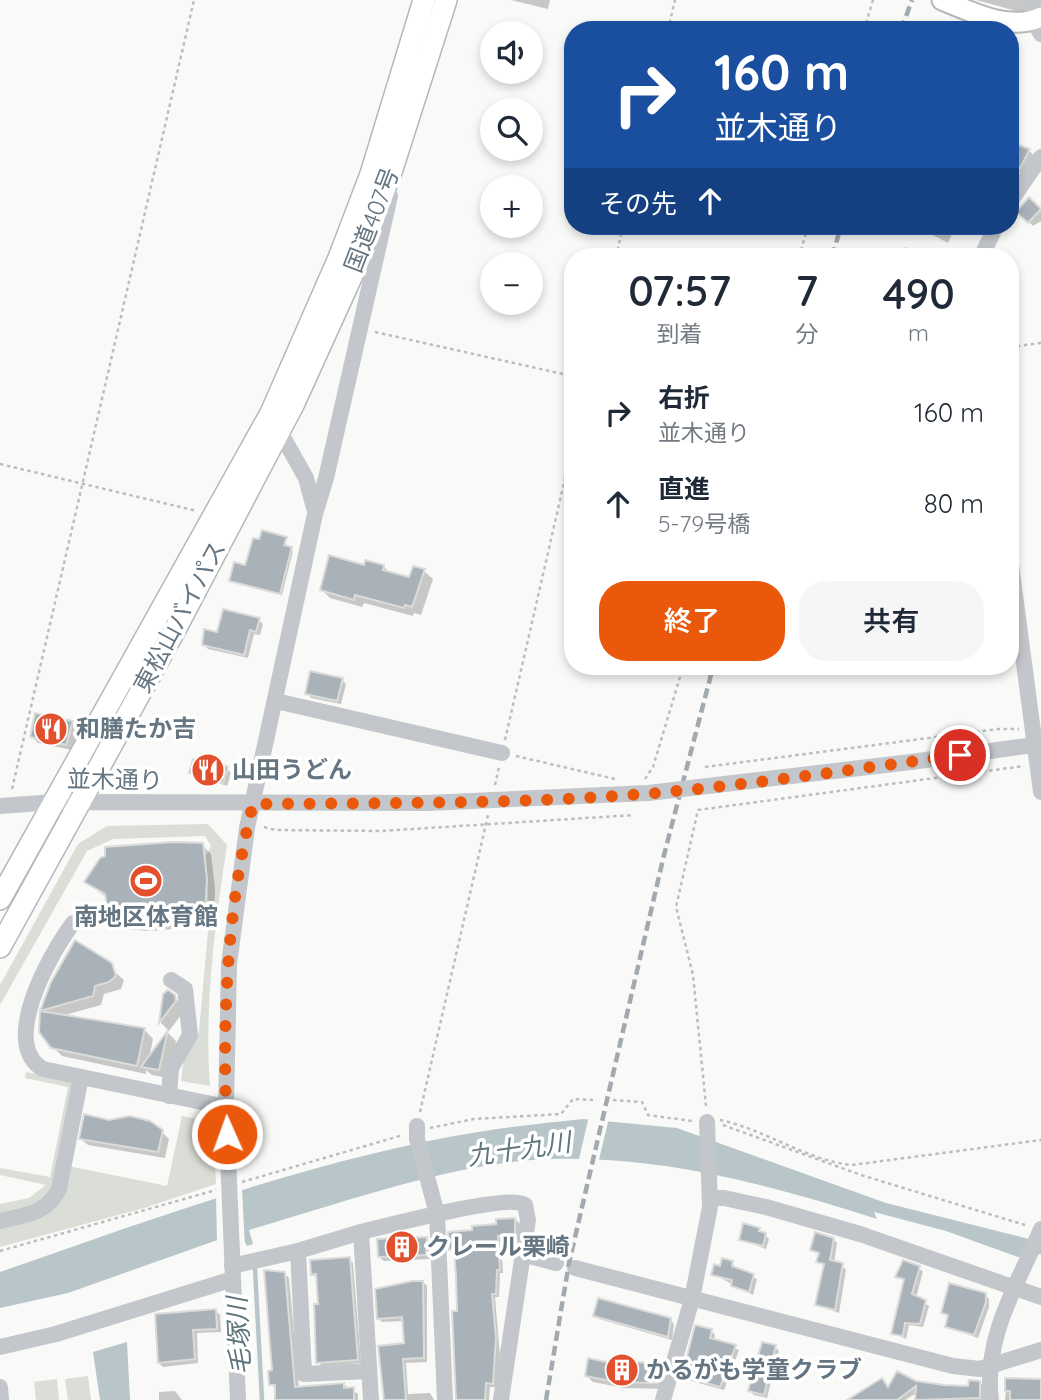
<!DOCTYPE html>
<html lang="ja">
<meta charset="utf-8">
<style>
body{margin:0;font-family:Quicksand,"Noto Sans JP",sans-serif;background:#f6f6f7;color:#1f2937;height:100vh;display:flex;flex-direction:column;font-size:26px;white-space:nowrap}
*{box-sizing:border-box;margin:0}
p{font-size:23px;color:#747a83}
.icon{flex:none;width:38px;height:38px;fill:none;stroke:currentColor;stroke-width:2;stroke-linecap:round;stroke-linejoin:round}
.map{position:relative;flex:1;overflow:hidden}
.sheet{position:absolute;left:564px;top:248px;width:455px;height:427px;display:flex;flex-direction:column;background:#fff;border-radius:28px;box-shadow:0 4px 10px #0003}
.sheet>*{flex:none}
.banner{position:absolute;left:564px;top:21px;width:455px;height:214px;border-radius:28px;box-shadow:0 4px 10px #0003;background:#1a4fa0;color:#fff;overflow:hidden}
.buttons{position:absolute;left:480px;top:21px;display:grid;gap:14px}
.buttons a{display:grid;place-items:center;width:63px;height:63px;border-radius:50%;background:#fff;box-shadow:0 4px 10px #0003;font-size:35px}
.pin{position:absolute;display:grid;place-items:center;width:60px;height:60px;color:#fff;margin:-30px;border:4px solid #fff;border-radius:50%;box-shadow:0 2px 7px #0007}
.me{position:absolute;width:77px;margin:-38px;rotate:358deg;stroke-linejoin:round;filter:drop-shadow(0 0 5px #0008)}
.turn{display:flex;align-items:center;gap:24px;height:147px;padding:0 35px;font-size:32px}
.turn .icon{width:91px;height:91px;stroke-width:2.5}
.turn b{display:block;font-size:49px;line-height:60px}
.then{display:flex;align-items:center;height:66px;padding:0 35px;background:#0003;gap:14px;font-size:26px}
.eta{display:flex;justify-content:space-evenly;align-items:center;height:119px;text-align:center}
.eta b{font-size:42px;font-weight:600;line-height:49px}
.cta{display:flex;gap:14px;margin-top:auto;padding:14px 35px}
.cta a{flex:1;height:80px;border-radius:28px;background:#ea580c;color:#fff;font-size:28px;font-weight:600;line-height:80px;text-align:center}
.cta a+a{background:#f6f6f7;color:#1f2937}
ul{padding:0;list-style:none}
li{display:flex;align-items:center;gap:21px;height:91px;padding:0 35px}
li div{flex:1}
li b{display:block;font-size:26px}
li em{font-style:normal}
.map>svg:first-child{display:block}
.green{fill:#daded6}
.water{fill:#b8c6c9}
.pier{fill:#f9f9f7}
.shadow{fill:#0003}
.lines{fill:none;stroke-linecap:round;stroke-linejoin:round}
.stream{stroke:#b8c6c9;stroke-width:4.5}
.building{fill:#a9b2b8;stroke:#dbdbd9;stroke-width:2}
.major-casing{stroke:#b4b9bd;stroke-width:23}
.highway-casing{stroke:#b4b8bc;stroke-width:24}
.path{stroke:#bbbec1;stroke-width:2.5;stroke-dasharray:3.5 3.5;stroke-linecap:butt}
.minor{stroke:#c3c7cb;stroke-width:16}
.major{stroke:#fff;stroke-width:19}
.highway{stroke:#fff;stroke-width:21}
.rail{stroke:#a2a9af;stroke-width:4.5;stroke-dasharray:10 5;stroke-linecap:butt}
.minor-bridge{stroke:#c3c7cb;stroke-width:16}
.route{stroke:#ea580c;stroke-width:12;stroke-dasharray:0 21.6}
.labels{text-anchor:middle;stroke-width:7;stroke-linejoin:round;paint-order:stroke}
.street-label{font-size:24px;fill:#657682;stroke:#fff}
.poi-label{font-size:24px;font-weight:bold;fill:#657682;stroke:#fff;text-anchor:start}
.water-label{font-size:26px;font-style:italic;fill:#5f767c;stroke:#fff}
</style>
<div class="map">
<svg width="1041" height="1400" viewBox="0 0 1041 1400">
<rect width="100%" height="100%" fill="#f9f9f7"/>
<g class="green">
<path d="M 208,824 L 227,845 C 215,925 204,1006 210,1086 L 181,1081 L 184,1057 L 199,1032 L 209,919 L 206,856 L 211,846 L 205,836 L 113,839 L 87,851 L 0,1005 L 0,985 L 78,844 L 107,826 Z"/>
<path d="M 26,1072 L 74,1081 L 52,1188 L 40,1204 L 0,1214 L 0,1204 L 29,1198 L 46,1185 L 0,1175 L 0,1168 L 50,1177 L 68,1087 L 25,1078 Z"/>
<path d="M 182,1116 L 213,1123 L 216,1184 L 144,1208 L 0,1247 L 0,1227 L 40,1217 L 68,1166 L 167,1186 Z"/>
<path d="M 88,1376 L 91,1400 L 68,1400 L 65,1379 Z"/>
<path d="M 57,1379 L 59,1400 L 36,1400 L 34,1382 Z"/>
</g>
<g class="water">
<path d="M 583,1119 L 677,1128 L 886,1203 L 1041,1242 L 1041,1254 L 1018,1257 L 946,1231 L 874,1212 L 877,1219 C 771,1185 661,1155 549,1159 C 451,1163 343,1203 249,1230 L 253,1244 L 247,1246 L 240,1232 L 68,1293 L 0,1308 L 0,1272 C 152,1219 318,1158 478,1132 C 513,1126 548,1123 583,1119 Z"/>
<path d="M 127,1342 L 130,1400 L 100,1400 L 93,1352 Z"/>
</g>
<g class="pier">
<path d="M 589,1116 L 609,1118 L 598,1164 L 578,1163 Z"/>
<path d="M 242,1188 L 245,1249 L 238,1236 L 217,1242 L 216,1195 Z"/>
</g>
<g class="shadow">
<path d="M 511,0 L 550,0 L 548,9 Z"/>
<path d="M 976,0 L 1027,0 L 1026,13 L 1023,13 Z"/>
<path d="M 1010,63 L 1019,69 L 1014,80 L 1010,78 Z"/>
<path d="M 1010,106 L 1019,114 L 1010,129 Z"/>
<path d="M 1010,144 L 1029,150 L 1034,156 L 1025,175 L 1014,171 L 1013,176 L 1010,175 Z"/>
<path d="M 1030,199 L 1041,210 L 1041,221 L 1033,226 L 1018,211 Z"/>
<path d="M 916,226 L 955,226 L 948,243 Z"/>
<path d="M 905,247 L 930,257 L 900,257 Z"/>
<path d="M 286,539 L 286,547 L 293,551 L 282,595 L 231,580 Z"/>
<path d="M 383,566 L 391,574 L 410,579 L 414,568 L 424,571 L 433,579 L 421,615 L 414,613 L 413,616 L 364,603 L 362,607 L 330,598 L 322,590 L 365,567 Z"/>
<path d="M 259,620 L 263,624 L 260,635 L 254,634 L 248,658 L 208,649 L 204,645 L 219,634 Z"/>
<path d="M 342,680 L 346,684 L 341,704 L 311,698 L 307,693 Z"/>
<path d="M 72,723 L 78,730 L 72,750 L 38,743 L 32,736 Z"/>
<path d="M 227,769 L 231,773 L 227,786 L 190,773 Z"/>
<path d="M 202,845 L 211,854 L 215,889 L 214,925 L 151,931 L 120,929 L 111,920 L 107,898 L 87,882 Z"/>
<path d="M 109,967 L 124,980 L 121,989 L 104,994 L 101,1005 L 61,1016 L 144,1029 L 153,1039 L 149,1059 L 168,1033 L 176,1041 L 168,1078 L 152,1075 L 146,1070 L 146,1074 L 62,1056 L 52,1046 L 46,1014 L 42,1010 L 52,983 Z"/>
<path d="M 164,995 L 174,997 L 184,1006 L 184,1011 L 169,1031 L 161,1023 Z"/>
<path d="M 109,1121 L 162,1132 L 169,1139 L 165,1158 L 88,1145 L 81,1139 Z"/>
<path d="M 515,1219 L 519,1223 L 519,1239 L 501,1239 L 503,1273 L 500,1273 L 499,1297 L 495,1297 L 500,1356 L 496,1387 L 490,1387 L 489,1400 L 456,1400 L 459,1313 L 455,1254 L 451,1250 Z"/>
<path d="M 759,1229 L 769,1239 L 766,1249 L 741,1239 Z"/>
<path d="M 427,1238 L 431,1243 L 430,1259 L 384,1261 L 379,1257 Z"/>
<path d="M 833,1239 L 837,1243 L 834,1263 L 846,1269 L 839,1313 L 817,1305 L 825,1266 L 818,1261 L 820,1255 L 812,1250 Z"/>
<path d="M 349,1259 L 353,1263 L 361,1363 L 322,1366 L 318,1362 L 319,1306 L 317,1278 L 312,1274 Z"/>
<path d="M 732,1262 L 735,1269 L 757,1279 L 753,1295 L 713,1274 Z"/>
<path d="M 901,1263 L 923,1271 L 916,1298 L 929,1306 L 923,1327 L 909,1325 L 906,1339 L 893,1333 L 905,1281 L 897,1276 Z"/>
<path d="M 282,1271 L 289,1278 L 299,1388 L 343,1384 L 358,1394 L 358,1400 L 277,1400 L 277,1390 L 271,1384 L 274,1372 L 266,1272 Z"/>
<path d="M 423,1282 L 427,1286 L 427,1362 L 406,1363 L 408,1394 L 430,1393 L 434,1400 L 386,1400 L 405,1344 L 404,1321 L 382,1322 L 378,1318 Z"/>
<path d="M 985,1295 L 989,1299 L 989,1307 L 978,1338 L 947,1327 L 950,1317 L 943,1312 Z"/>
<path d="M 216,1311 L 220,1315 L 221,1332 L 197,1333 L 198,1363 L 163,1367 L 159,1363 L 157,1316 Z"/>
<path d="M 595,1315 L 670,1319 L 674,1324 L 672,1340 L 599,1319 Z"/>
<path d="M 711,1331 L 715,1335 L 714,1340 L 739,1350 L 724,1390 L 688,1380 L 684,1376 Z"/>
<path d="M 775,1347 L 779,1351 L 767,1398 L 754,1395 L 750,1391 Z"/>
<path d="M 632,1361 L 635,1364 L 657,1365 L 664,1371 L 663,1389 L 624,1388 L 593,1382 L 586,1375 L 623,1367 Z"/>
<path d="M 882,1380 L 890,1389 L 916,1383 L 970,1388 L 979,1382 L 984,1387 L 984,1400 L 917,1400 L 918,1392 L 905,1400 L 850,1400 Z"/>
<path d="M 1007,1380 L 1041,1380 L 1041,1400 L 1005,1400 Z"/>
<path d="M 175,1391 L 182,1400 L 159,1400 L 159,1392 Z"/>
</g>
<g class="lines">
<path class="stream" d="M 255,1269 L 262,1400"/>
</g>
<g class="building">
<path d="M 1010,142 L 1030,149 L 1019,170 L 1010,167 Z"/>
<path d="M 1029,197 L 1041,209 L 1028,223 L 1016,212 Z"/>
<path d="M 262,530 L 287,537 L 284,545 L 292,547 L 280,594 L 229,581 L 234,562 L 245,565 L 253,538 L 259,539 Z"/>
<path d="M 329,555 L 364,565 L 365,560 L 384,565 L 383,570 L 409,577 L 413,566 L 425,569 L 412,607 L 405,605 L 404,608 L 355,595 L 354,600 L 320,590 Z"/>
<path d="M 223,609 L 260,618 L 256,632 L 250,630 L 244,655 L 202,645 L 204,629 L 217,632 Z"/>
<path d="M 310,671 L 343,678 L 337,701 L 305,694 Z"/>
<path d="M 35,713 L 73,721 L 66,745 L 30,737 Z"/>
<path d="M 201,755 L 228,767 L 223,783 L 189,773 L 193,759 L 200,760 Z"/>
<path d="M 173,842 L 203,843 L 207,879 L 205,916 L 141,922 L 109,920 L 105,894 L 84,882 L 100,858 L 105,856 L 105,847 Z"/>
<path d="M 75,940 L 112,963 L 116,976 L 109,982 L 95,986 L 93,996 L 40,1011 L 51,982 Z"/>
<path d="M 168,990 L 175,995 L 176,1001 L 159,1023 L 163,994 Z"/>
<path d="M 40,1011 L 145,1028 L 137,1066 L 51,1048 L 39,1032 Z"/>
<path d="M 168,1030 L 159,1070 L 141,1067 Z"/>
<path d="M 84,1114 L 109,1120 L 130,1116 L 150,1121 L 163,1130 L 158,1152 L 79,1139 Z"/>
<path d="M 515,1218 L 515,1235 L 498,1236 L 500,1270 L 497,1270 L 496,1294 L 492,1294 L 496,1337 L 493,1384 L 486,1383 L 485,1400 L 456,1400 L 452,1311 L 457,1311 L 456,1276 L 454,1250 L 449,1250 L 448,1232 L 472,1230 L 472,1226 L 496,1224 L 496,1219 Z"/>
<path d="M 743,1223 L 760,1228 L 759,1231 L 766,1233 L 763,1246 L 739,1240 Z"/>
<path d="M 815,1232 L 834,1238 L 830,1260 L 843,1263 L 835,1310 L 815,1305 L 824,1264 L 816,1262 L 819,1253 L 810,1250 Z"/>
<path d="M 427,1237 L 426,1255 L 378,1257 L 377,1239 Z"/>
<path d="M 350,1257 L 358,1360 L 316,1363 L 314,1304 L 318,1304 L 316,1274 L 311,1275 L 310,1260 Z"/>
<path d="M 722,1258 L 733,1261 L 732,1266 L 754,1274 L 749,1292 L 731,1286 L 732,1280 L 711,1275 L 714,1264 L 720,1266 Z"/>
<path d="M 903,1260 L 920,1266 L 912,1294 L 926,1300 L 920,1324 L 905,1323 L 903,1336 L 891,1334 L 904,1279 L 895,1277 Z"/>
<path d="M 264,1270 L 285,1272 L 295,1387 L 344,1383 L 344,1388 L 354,1387 L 354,1400 L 275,1400 L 275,1385 L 269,1385 L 268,1371 L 272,1370 Z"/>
<path d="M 412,1281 L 423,1281 L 424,1358 L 403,1359 L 406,1400 L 384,1400 L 378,1346 L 404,1343 L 402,1317 L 377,1319 L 375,1289 Z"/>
<path d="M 949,1283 L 986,1293 L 986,1302 L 974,1335 L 945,1327 L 948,1315 L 941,1313 Z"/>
<path d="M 598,1298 L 671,1318 L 668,1337 L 593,1316 Z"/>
<path d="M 216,1309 L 217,1329 L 193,1330 L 195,1359 L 158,1363 L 155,1314 Z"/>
<path d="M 695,1325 L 712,1329 L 710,1338 L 736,1345 L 720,1387 L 682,1376 Z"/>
<path d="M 762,1342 L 776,1345 L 764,1395 L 748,1391 Z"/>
<path d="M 588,1358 L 621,1365 L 622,1359 L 633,1359 L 633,1362 L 658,1363 L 657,1383 L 616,1382 L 585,1376 Z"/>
<path d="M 897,1371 L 916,1381 L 944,1385 L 968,1386 L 969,1380 L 980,1381 L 980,1398 L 915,1400 L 916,1386 L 897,1400 L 847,1400 L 882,1378 L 888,1387 Z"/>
<path d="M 1005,1378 L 1041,1379 L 1041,1400 L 1010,1400 L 1010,1391 L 1005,1391 Z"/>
</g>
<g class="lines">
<defs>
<path id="major" d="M 942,0 C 972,12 1009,32 1041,17"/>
<g id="highway">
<path d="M 0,899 L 271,413 L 339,258 L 371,174 L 424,0"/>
<path d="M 0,947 L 177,626 L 294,403 L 353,273 L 392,169 L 446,0"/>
</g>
</defs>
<use href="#major" class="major-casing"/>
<use href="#highway" class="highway-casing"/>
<g class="path">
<path d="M 668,30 L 675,0"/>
<path d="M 864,30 L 873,0"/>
<path d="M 616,257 L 623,226"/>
<path d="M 799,257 L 808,226"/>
<path d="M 375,332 L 572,376"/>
<path d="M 1010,347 L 1041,343"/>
<path d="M 0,464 L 197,511"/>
<path d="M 505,740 L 572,448"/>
<path d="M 516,756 L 615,779"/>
<path d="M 705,767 L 998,729 L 1019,729"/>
<path d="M 645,779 L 653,767 L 683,667"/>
<path d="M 495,785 L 499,767"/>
<path d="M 12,789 L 194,0"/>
<path d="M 264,827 L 275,830 L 381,831 L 634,815"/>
<path d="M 613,1100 L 642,1102 L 648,1115 L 692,1121"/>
<path d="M 706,1106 L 693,975 L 676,907 L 698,810 L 1024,766"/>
<path d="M 420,1112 L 488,815"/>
<path d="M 720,1120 C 764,1129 808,1161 852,1165 L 1041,1140"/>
<path d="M 723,1125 L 861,1175 L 1025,1225"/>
<path d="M 430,1128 L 474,1119 L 561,1114 L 573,1099 L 593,1100"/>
<path d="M 242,1182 L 403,1135"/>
<path d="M 0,1251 L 216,1190"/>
</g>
<g class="minor">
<path d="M 1033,0 L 1033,21 L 1041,34"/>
<path d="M 1010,202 L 1041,157"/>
<path d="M 981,257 L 996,226"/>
<path d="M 276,425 L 306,478 L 314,508"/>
<path d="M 1010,557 L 1041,792"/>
<path d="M 276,701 L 502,753"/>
<path d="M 911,762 L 1041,744"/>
<path d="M 0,806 L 54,802 L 427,803"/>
<path d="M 73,923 C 48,957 0,1044 43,1069 L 226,1107"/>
<path d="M 169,1096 L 171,1068 L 190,1035 L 185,989 L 171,980"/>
<path d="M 417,1126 L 417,1139 L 437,1214 L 445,1400"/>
<path d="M 711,1198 L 724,1198 L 766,1207 L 860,1234 L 1041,1297"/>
<path d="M 0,1221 C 24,1215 47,1214 59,1189 L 81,1077"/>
<path d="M 361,1232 C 386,1226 510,1193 525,1205 L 528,1220 L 501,1400"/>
<path d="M 298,1251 L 304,1374 L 369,1371"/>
<path d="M 522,1254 L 556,1263"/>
<path d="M 232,1266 L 298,1251 L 361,1232 L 371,1400"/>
<path d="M 575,1268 L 953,1366 L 980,1369 L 1041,1350"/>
<path d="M 0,1347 L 56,1334 L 233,1279"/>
<path d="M 0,1387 L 1,1400"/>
<path d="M 238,1400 L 226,1107 L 229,964 L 247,828 L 315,514 L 326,478 L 390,196"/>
<path d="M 663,1400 L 692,1299 L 710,1207 L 707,1122"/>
<path d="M 991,1400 C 983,1337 1018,1284 1041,1229"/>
</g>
<use href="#major" class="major"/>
<use href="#highway" class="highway"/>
<g class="rail">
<path d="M 901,30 L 912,0"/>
<path d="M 832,257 L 841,226"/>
<path d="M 546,1400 L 569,1263 L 664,855 L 713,667"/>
</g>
<path class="minor-bridge" d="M 427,803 L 648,793 L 911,762"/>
</g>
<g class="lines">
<path class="route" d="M 227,1134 C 222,1025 226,910 253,804 C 384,803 515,804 645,794 C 750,785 855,769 960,755"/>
</g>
<defs>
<symbol id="restaurant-disc" viewBox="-11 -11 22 22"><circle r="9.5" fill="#e3502e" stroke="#fff"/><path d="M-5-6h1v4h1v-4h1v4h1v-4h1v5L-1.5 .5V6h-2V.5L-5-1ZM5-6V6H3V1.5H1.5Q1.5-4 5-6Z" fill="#fff"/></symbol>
<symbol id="stadium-disc" viewBox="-11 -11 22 22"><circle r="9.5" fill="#e3502e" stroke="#fff"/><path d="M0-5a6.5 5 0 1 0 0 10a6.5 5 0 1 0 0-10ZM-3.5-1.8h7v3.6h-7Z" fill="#fff"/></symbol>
<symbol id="building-disc" viewBox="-11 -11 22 22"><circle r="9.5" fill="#e3502e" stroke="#fff"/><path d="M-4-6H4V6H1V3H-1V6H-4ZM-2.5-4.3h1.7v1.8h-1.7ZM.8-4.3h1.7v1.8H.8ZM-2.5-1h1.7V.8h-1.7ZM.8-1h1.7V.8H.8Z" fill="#fff"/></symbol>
</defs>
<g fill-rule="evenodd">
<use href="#restaurant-disc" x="32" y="710" width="38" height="38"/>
<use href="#restaurant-disc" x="189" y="751" width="38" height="38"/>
<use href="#stadium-disc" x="127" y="862" width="38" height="38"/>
<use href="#building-disc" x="383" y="1228" width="38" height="38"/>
<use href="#building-disc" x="603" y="1351" width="38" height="38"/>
</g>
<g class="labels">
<g class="street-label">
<text transform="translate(372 220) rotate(-69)" y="8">国道407号</text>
<text transform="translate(180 617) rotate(-62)" y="8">東松山バイパス</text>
<text transform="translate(115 780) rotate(1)" y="8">並木通り</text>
</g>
<g class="poi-label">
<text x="76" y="737">和膳たか吉</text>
<text x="232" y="778">山田うどん</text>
<text x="146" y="925" text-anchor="middle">南地区体育館</text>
<text x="426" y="1255">クレール栗崎</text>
<text x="646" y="1378">かるがも学童クラブ</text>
</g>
<g class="water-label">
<text transform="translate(519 1149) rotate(-8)" y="9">九十九川</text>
<text transform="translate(239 1336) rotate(-93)" y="9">毛塚川</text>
</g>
</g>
</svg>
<div class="buttons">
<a><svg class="icon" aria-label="sound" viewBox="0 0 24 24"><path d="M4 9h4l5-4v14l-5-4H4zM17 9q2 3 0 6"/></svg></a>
<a><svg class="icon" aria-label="search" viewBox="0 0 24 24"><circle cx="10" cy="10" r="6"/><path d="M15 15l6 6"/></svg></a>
<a>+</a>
<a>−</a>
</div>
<div class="pin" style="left:960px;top:755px;background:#d93025"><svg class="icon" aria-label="arrive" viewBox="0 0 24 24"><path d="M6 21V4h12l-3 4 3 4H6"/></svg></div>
<svg class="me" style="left:227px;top:1134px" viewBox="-20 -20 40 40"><circle r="17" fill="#ea580c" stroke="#fff" stroke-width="3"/><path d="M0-11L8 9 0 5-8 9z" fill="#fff"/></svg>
<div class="banner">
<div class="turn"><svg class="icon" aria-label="right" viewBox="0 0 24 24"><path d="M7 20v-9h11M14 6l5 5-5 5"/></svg><div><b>160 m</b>並木通り</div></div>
<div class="then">その先<svg class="icon" aria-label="ahead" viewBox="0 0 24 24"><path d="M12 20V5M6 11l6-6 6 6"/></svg></div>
</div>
<section class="sheet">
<div class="eta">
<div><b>07:57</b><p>到着</p></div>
<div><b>7</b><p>分</p></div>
<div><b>490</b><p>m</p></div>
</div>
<ul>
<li><svg class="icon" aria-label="right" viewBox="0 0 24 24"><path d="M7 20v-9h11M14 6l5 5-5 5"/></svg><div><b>右折</b><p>並木通り</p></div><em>160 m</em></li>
<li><svg class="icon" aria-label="ahead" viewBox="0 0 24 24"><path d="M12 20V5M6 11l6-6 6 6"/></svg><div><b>直進</b><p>5-79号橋</p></div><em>80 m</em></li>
</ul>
<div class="cta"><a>終了</a><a>共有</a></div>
</section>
</div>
